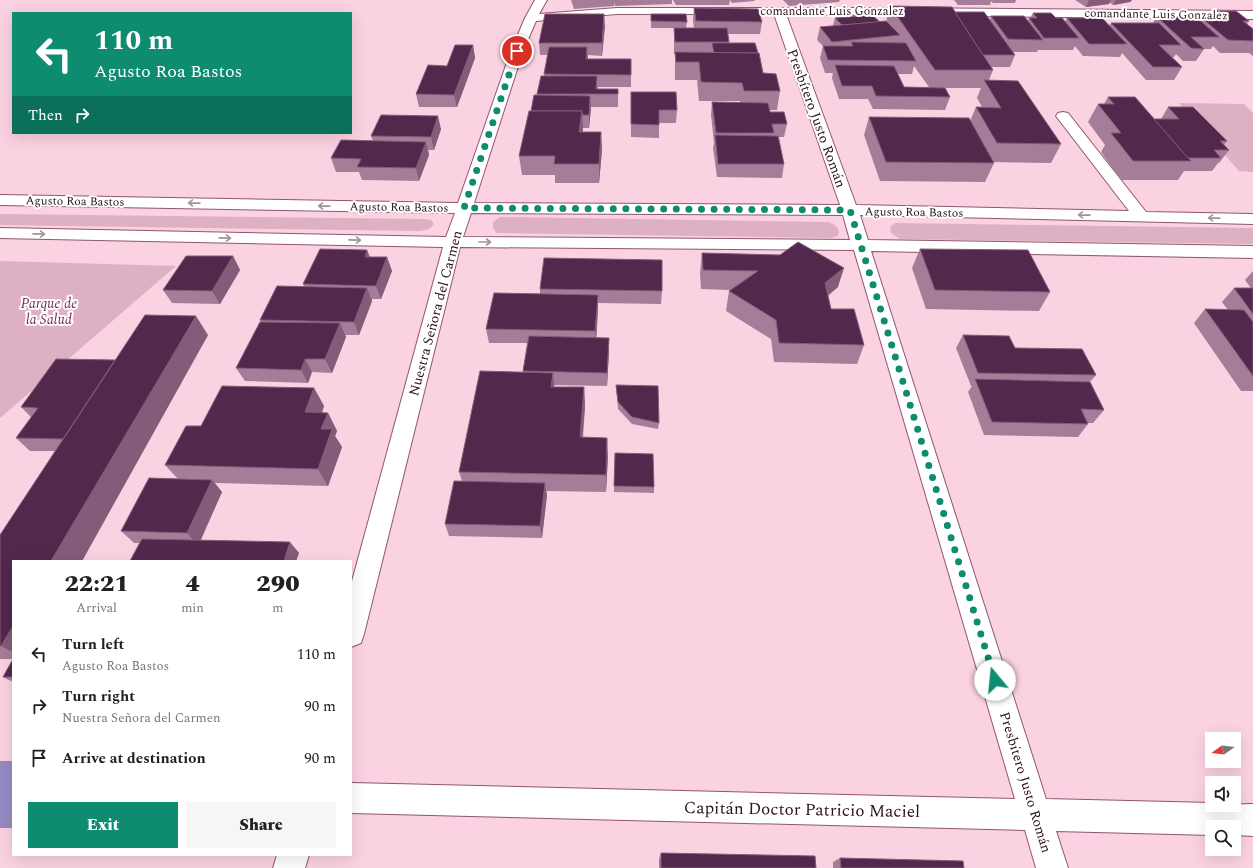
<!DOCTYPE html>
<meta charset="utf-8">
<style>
body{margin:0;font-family:Spectral,serif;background:#f6f6f6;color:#202124;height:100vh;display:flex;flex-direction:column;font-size:15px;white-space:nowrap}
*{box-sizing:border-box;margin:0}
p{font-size:13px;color:#757577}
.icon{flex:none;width:22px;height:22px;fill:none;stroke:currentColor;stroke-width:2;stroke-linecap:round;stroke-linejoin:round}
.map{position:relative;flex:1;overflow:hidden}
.drawer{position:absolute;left:12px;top:560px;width:340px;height:296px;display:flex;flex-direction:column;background:#fff;border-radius:0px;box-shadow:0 4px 16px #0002}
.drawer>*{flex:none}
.banner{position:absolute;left:12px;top:12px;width:340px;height:122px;border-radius:0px;box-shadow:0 4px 16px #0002;background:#0d8c70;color:#fff;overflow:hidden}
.needle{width:26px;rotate:256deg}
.tools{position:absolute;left:1205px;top:732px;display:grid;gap:8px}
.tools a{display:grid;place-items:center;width:36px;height:36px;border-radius:0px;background:#fff;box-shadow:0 4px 16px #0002;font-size:20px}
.pin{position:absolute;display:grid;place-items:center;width:34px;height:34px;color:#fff;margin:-17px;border:2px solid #fff;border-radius:50%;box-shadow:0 1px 4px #0007}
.me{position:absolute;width:44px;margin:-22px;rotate:343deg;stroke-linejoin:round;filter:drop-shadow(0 0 3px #0008)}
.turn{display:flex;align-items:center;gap:14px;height:84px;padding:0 16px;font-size:18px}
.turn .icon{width:52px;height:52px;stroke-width:2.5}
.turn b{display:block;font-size:28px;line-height:34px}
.then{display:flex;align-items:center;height:38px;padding:0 16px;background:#0003;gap:8px;font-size:15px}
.eta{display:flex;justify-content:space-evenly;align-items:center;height:68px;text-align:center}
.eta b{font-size:24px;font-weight:800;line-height:28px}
.primary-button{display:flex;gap:8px;margin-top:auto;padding:8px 16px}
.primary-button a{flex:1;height:46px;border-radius:0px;background:#0d8c70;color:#fff;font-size:16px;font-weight:800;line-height:46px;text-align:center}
.primary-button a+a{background:#f6f6f6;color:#202124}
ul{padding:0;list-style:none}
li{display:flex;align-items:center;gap:12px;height:52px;padding:0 16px}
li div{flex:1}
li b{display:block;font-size:15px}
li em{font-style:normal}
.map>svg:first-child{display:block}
.green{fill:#deb0c3}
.water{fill:#958bc3}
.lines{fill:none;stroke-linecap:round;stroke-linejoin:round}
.minor-casing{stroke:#8f566f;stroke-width:2}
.minor{fill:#fff;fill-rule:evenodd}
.wall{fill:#a67d98;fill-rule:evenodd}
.shaded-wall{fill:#855b7a}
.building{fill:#52284d;stroke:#855b7a}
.oneway{stroke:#9f9599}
.route{stroke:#0d8c70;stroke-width:7;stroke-dasharray:0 12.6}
.labels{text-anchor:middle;stroke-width:4;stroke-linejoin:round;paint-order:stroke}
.far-street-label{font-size:12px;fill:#2a131d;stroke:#fff}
.street-label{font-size:14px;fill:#2a131d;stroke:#fff}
.park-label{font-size:14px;font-style:italic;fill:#772c51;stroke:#fff}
.near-street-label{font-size:17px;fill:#2a131d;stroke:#fff}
</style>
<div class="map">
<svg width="1253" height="868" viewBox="0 0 1253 868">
<rect width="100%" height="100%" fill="#fbd2e2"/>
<g class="green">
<path d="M 1179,103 L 1244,104 L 1253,113 L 1253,172 L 1239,171 Z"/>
<path d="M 0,214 L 423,219 L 431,220 L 434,224 L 429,229 L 420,231 L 0,225 Z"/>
<path d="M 500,217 L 828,222 C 835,224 841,228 838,236 L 831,238 L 496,233 L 493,227 L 493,222 Z"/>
<path d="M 895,223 L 1253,228 L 1253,244 L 900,239 L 891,233 L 890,227 Z"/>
<path d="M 0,261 L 176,266 L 0,418 Z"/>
</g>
<rect class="water" x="0" y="761" width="13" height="67"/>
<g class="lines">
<defs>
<g id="minor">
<path d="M 535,0 L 547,0 L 539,14 L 617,8 L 880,8 L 1253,11 L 1253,19 L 786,14 L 856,205 L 1129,211 L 1056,116 L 1058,113 L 1063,112 L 1068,113 L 1146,212 L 1253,214 L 1253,224 L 860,215 L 868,240 L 1253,246 L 1253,258 L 871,251 L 1046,799 L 1212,803 L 1212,805 L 1253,804 L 1253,836 L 1234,835 L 1234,827 L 1212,827 L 1212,835 L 1056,831 L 1068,868 L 1036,868 L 1025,830 L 351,813 L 351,783 L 1015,799 L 854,250 L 460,247 L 364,634 L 361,643 L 351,647 L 351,585 L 443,247 L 0,238 L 0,228 L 446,237 L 455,213 L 0,205 L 0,195 L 458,203 L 511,51 L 525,18 ZM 617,14 L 774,14 L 840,205 L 474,203 L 523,51 L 536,21 ZM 471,213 L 843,215 L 850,240 L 463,237 Z"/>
<path d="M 277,855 L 309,855 L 305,868 L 273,868 Z"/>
</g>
</defs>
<use href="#minor" class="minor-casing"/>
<use href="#minor" class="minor"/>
</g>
<g class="wall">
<path d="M 571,0 L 672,0 L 672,4 L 615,6 L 614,3 L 614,6 L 574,9 Z"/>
<path d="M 673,0 L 755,0 L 754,1 L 732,3 L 730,0 L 729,5 L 676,5 Z"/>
<path d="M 783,0 L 840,0 L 839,2 L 789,6 Z"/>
<path d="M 954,0 L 1016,0 L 1015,3 L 993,3 L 991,1 L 990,5 L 958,5 Z"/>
<path d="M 1075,0 L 1132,0 L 1130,2 L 1113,5 L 1109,2 L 1109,4 L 1086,7 Z"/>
<path d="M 890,6 L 955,12 L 990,20 L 991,16 L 1028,20 L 1029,18 L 1030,18 L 1033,13 L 1056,18 L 1065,22 L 1067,18 L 1109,26 L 1111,23 L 1153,23 L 1157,17 L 1197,18 L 1198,15 L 1213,15 L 1216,11 L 1249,21 L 1247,24 L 1253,29 L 1253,56 L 1249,53 L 1220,53 L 1213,46 L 1211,49 L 1204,49 L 1196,61 L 1183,61 L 1176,54 L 1174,57 L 1172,57 L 1182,67 L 1174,80 L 1146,80 L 1122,53 L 1120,57 L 1083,56 L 1075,46 L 1073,50 L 1038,50 L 1037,52 L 1012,52 L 1015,55 L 1010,67 L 992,67 L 993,70 L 989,80 L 1061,144 L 1051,163 L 993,162 L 994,163 L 985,182 L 880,181 L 864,135 L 869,117 L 970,121 L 976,107 L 982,107 L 977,98 L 981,88 L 945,88 L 950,97 L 945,110 L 873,109 L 868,99 L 839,99 L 832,78 L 833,73 L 825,73 L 820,58 L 823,46 L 817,40 L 820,27 L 835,26 L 833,25 L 835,18 L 880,22 L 886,22 ZM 914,66 L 929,87 L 904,87 L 897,74 L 912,74 Z"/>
<path d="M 694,8 L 762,22 L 760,34 L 728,34 L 729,43 L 763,73 L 780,91 L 777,110 L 769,110 L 770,112 L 787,124 L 784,137 L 779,137 L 784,164 L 782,178 L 717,177 L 713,148 L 714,143 L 711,115 L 712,102 L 740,103 L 740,101 L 699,101 L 697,80 L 675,80 L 675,54 L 674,54 L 674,28 L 651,28 L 651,14 L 687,22 L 686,28 L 694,28 L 693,20 Z"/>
<path d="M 605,26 L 602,56 L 588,55 L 588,59 L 631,59 L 631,87 L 598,87 L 598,89 L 618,89 L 618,107 L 591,107 L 589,128 L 583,128 L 582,132 L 601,132 L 602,150 L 599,183 L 555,183 L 555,175 L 522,175 L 519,156 L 531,111 L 537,95 L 537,94 L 544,76 L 548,55 L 540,55 L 539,43 Z"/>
<path d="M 473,45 L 475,58 L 457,107 L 419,107 L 416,94 L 447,66 Z"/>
<path d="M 631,92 L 677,110 L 676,123 L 659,123 L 659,138 L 631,137 Z"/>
<path d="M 1108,97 L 1154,119 L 1161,119 L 1168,107 L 1227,141 L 1224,145 L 1229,150 L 1219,163 L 1218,163 L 1212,171 L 1184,171 L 1178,180 L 1121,180 L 1101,152 L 1105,145 L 1088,122 L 1098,104 L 1104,104 Z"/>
<path d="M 441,129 L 434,150 L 428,150 L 429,155 L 419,181 L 362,180 L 359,172 L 336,172 L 331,158 L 373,141 L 371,136 Z"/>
<path d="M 920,249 L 1050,292 L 1039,311 L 926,309 L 912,268 Z"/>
<path d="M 367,250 L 370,257 L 387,257 L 392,271 L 381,299 L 372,299 L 372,301 L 359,335 L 345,335 L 346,337 L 332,373 L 312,372 L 308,383 L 245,381 L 236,368 L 261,322 L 260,320 L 304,286 L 303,284 Z"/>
<path d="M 702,253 L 838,287 L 828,296 L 831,309 L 864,345 L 857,364 L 774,362 L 771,339 L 726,311 L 729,291 L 731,290 L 701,289 L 700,273 Z"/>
<path d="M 233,256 L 240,270 L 220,304 L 172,303 L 163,290 Z"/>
<path d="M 1253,271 L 1253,391 L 1241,391 L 1194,323 L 1205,309 L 1228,310 L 1222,302 L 1234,288 L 1251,288 L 1245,280 Z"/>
<path d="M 540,289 L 662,291 L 661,304 L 598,303 L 598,308 L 596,338 L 609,338 L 609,351 L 607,386 L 554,385 L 554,387 L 584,387 L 585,406 L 583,437 L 608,456 L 606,492 L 546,491 L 547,495 L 542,538 L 449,536 L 445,524 L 462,481 L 459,472 L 523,372 L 527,343 L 489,343 L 486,329 L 540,294 Z"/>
<path d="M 208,335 L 82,561 L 13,561 L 13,682 L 3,677 L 13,659 L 0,659 L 0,535 L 55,451 L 30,451 L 16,438 L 31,417 L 21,407 L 115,360 Z"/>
<path d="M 963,335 L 1015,348 L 1096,375 L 1090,382 L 1104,410 L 1093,423 L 1087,423 L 1088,424 L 1078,437 L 984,435 L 968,392 L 972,386 L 971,386 L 956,348 Z"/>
<path d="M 616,385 L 659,423 L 658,429 L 632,424 L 618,409 Z"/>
<path d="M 314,388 L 324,406 L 322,413 L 328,413 L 337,431 L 335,436 L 342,447 L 328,486 L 215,483 L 222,492 L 201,540 L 299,553 L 296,561 L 130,561 L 139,543 L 134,543 L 121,531 L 178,479 L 165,465 L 201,426 Z"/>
<path d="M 614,486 L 654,487 L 654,493 L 614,492 Z"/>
<path d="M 661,853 L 816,868 L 659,868 L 659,859 Z"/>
<path d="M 840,858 L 964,868 L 833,868 L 833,862 Z"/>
</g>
<g class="shaded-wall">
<path d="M 1089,0 L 1111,0 L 1109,4 L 1086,7 Z"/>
<path d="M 1116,0 L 1132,0 L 1130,2 L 1113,5 Z"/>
<path d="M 604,14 L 605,26 L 602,56 L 602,43 Z"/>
<path d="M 473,45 L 475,58 L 457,107 L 454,95 Z"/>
<path d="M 587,47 L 588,60 L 586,59 Z"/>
<path d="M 590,96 L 591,108 L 589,128 L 589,115 Z"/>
<path d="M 582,111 L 583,130 L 580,150 L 579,132 Z"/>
<path d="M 438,116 L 441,129 L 434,150 L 431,137 Z"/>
<path d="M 601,132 L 602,150 L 599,183 L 599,164 Z"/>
<path d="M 426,142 L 429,155 L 419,181 L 416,168 Z"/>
<path d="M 367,250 L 372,264 L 365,257 Z"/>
<path d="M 233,256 L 240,270 L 220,304 L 212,291 Z"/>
<path d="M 387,257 L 392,271 L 381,299 L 376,286 Z"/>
<path d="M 844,268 L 838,287 L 819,302 L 825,283 Z"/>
<path d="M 367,288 L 372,301 L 359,335 L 354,322 Z"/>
<path d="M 598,295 L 598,308 L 596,344 L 595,331 Z"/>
<path d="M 196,316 L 208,335 L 82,561 L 51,561 Z"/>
<path d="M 340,323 L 346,337 L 332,373 L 325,359 Z"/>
<path d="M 609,338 L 609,351 L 607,386 L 607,373 Z"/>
<path d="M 305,359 L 312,372 L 308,383 L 301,370 Z"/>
<path d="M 553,373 L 555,391 L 551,387 Z"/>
<path d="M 584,387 L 585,406 L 581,455 L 580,437 Z"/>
<path d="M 314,388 L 324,406 L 315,431 L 305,412 Z"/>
<path d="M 328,413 L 337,431 L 335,436 L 342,447 L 328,486 L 318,469 L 321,429 Z"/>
<path d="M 607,438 L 608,456 L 606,492 L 606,475 Z"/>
<path d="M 212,480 L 222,492 L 198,545 L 187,533 Z"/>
<path d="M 545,483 L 547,495 L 542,538 L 540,526 Z"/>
<path d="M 290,542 L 299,553 L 296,561 L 284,561 Z"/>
<path d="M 13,626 L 13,652 L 1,646 Z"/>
</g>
<g class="building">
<path d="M 890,6 L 952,7 L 993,70 L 935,70 Z"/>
<path d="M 694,8 L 758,9 L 762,22 L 696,21 Z"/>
<path d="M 1216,11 L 1236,11 L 1249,21 L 1243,21 L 1253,29 L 1253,41 L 1228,40 L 1198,15 L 1221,15 Z"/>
<path d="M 955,12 L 984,12 L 1015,55 L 983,55 Z"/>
<path d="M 1033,13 L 1051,13 L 1056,18 L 1062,18 L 1079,38 L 1044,38 L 1029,18 L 1037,18 Z"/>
<path d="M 545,14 L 604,14 L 602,43 L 539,43 Z"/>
<path d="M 651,14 L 686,14 L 687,22 L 651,21 Z"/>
<path d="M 872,15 L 880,22 L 842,25 L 835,18 Z"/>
<path d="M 991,16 L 1024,16 L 1043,40 L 1008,39 Z"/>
<path d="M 1157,17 L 1196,17 L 1219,37 L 1191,37 L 1204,49 L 1191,48 Z"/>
<path d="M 1067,18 L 1102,18 L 1127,44 L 1089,44 Z"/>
<path d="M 886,21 L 900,35 L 832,42 L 820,27 Z"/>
<path d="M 1111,23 L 1159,23 L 1181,45 L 1159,45 L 1182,67 L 1153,67 Z"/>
<path d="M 674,28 L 727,28 L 729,42 L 675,42 Z"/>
<path d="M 851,42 L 906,43 L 916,61 L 828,60 L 823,46 L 853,46 Z"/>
<path d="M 712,43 L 755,43 L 758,53 L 714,53 Z"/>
<path d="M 455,45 L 473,45 L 454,95 L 416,94 L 428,65 L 447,66 Z"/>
<path d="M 549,47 L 587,47 L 586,59 L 631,59 L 631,75 L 544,74 Z"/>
<path d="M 675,52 L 759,53 L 763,73 L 776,74 L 780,91 L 744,91 L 742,83 L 701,82 L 699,62 L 676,62 Z"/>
<path d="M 835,65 L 894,66 L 904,87 L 945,88 L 950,97 L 876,96 L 872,86 L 842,86 Z"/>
<path d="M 541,76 L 597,76 L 596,89 L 618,89 L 618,94 L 537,94 Z"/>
<path d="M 984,80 L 1018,81 L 1061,144 L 997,143 L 976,107 L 1001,108 Z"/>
<path d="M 631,92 L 676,92 L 677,110 L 659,110 L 659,125 L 631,124 Z"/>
<path d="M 534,95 L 590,96 L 589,115 L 582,115 L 582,111 L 531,111 Z"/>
<path d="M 1108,97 L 1135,97 L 1191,161 L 1133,161 L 1111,133 L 1121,133 L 1098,104 L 1114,104 Z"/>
<path d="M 712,102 L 768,103 L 770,112 L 784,112 L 787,124 L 772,124 L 774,133 L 716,133 Z"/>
<path d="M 1168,107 L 1193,107 L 1227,141 L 1220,141 L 1229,150 L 1214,150 L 1221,158 L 1188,158 L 1154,119 L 1179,119 Z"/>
<path d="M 529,111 L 582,111 L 579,132 L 601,132 L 599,164 L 554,164 L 555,156 L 519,156 Z"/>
<path d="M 381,115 L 438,116 L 431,137 L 371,136 Z"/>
<path d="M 869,117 L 969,118 L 994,163 L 886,162 Z"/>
<path d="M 715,135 L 778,136 L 784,164 L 718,164 Z"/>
<path d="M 341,140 L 426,142 L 416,168 L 357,167 L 361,159 L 331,158 Z"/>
<path d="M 798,242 L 844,268 L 825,283 L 831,309 L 854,309 L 864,345 L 779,343 L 776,320 L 729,291 L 758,271 L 703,270 L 702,253 L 780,255 Z"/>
<path d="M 320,249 L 367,250 L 365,257 L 387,257 L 376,286 L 303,284 Z"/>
<path d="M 920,249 L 1028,250 L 1050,292 L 935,290 Z"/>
<path d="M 186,256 L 233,256 L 212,291 L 163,290 Z"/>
<path d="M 544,258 L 662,260 L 662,291 L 540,289 Z"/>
<path d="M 277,286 L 367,288 L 354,322 L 260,320 Z"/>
<path d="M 1234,288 L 1253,288 L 1253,314 Z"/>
<path d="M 494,293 L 598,295 L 595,331 L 486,329 Z"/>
<path d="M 1205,309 L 1244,310 L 1253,322 L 1253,376 Z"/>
<path d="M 145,315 L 196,316 L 51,561 L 13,561 L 13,626 L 1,646 L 0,646 L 0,535 Z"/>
<path d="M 260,322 L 340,323 L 325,359 L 305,359 L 301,370 L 236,368 Z"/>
<path d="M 963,335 L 1009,336 L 1015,348 L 1082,349 L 1096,375 L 978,373 Z"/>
<path d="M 529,336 L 609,338 L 607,373 L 523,371 Z"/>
<path d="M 56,359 L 115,360 L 63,439 L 16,438 L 38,408 L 21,407 Z"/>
<path d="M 480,371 L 553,373 L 551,387 L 584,387 L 580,437 L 607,438 L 606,475 L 459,472 Z"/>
<path d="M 975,379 L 1090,382 L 1104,410 L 1081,409 L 1088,424 L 992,422 Z"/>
<path d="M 616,385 L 658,386 L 659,423 L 632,417 L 618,402 Z"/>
<path d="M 222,386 L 314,388 L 305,412 L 328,413 L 321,429 L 332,429 L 318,469 L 165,465 L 186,426 L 201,426 Z"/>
<path d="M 615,453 L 653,454 L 654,487 L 614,486 Z"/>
<path d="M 149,478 L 212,480 L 187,533 L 121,531 Z"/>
<path d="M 454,481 L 545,483 L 540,526 L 445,524 Z"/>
<path d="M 142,539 L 290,542 L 284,561 L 130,561 Z"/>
<path d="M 13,659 L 13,677 L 3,677 Z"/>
<path d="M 661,853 L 815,856 L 816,868 L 661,868 Z"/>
<path d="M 840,858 L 963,861 L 964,868 L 841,868 Z"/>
</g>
<defs><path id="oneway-shaft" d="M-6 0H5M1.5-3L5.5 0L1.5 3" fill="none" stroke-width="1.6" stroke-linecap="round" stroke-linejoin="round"/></defs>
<g class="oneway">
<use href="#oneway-shaft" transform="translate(194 203) rotate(-179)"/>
<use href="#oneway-shaft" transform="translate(324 206) rotate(-179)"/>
<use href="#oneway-shaft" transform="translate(1084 215) rotate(-179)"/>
<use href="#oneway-shaft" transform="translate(1214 218) rotate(-179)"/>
<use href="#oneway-shaft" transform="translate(39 234) rotate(1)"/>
<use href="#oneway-shaft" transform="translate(225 238) rotate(1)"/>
<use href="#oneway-shaft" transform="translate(355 240) rotate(1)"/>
<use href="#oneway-shaft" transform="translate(485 242)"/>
</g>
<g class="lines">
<path class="route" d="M 517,51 L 464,208 L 850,210 L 995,680"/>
</g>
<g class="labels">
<g class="far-street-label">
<text x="832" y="15">comandante Luis Gonzalez</text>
<text transform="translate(1156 14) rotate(1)" y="4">comandante Luis Gonzalez</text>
<text transform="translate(75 201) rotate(1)" y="4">Agusto Roa Bastos</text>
<text transform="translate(399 207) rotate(1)" y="4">Agusto Roa Bastos</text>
<text transform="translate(914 212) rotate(1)" y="4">Agusto Roa Bastos</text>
</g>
<g class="street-label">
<text transform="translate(817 118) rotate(70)" y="5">Presbítero Justo Román</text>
<text transform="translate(435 313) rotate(-75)" y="5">Nuestra Señora del Carmen</text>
<text transform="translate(1026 782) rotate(73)" y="5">Presbítero Justo Román</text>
</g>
<g class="park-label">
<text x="49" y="308">Parque de<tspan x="49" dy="16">la Salud</tspan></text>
</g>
<g class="near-street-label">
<text transform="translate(802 809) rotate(1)" y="6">Capitán Doctor Patricio Maciel</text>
</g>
</g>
</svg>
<div class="tools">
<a><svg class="needle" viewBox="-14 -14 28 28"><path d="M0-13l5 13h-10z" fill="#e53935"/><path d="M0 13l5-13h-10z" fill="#757577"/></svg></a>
<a><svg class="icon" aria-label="sound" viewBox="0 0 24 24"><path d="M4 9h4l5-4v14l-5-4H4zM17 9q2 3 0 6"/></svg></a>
<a><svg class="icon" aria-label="search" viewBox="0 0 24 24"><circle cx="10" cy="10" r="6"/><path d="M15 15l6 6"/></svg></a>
</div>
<div class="pin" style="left:517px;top:51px;background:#d93025"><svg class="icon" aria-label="arrive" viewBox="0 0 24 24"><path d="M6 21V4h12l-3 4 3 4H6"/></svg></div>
<svg class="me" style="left:995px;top:680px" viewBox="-20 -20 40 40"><circle r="19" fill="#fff"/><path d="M0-13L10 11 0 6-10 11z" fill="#0d8c70"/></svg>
<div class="banner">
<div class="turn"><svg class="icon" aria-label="left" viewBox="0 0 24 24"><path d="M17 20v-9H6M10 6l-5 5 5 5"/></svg><div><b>110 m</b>Agusto Roa Bastos</div></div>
<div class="then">Then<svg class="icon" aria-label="right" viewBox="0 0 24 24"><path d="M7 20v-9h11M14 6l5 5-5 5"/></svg></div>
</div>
<section class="drawer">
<div class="eta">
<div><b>22:21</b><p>Arrival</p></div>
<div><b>4</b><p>min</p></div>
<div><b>290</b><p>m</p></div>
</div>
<ul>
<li><svg class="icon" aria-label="left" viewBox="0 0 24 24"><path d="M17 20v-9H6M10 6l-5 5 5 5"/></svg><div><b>Turn left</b><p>Agusto Roa Bastos</p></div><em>110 m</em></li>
<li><svg class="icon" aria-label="right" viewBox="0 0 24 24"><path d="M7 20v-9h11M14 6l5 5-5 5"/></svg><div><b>Turn right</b><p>Nuestra Señora del Carmen</p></div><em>90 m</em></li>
<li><svg class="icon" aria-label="arrive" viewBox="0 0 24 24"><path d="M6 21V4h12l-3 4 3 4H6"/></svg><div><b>Arrive at destination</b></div><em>90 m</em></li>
</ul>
<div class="primary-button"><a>Exit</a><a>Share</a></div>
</section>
</div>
